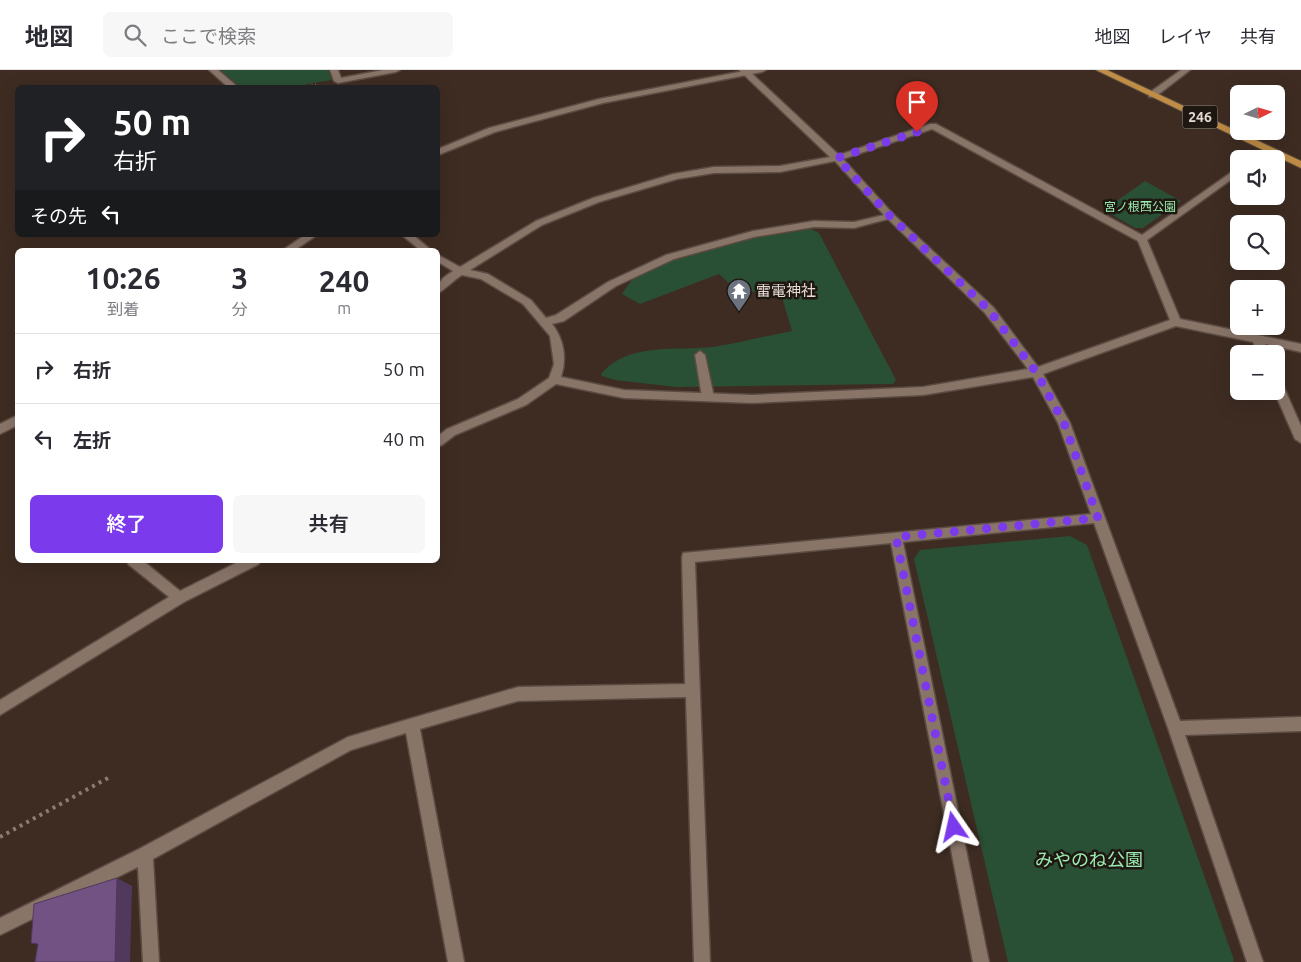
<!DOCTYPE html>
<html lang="ja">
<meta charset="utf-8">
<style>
body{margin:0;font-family:Ubuntu,"Noto Sans JP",sans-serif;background:#f7f7f7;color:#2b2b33;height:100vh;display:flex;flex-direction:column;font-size:19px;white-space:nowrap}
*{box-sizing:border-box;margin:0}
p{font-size:16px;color:#7c7c81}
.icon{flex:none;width:28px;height:28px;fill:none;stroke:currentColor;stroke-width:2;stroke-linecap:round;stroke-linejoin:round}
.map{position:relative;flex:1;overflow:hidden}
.panel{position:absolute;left:15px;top:178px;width:425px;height:315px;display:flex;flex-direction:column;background:#fff;border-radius:8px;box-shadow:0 5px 20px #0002}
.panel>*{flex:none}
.guide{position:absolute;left:15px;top:15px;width:425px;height:152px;border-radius:8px;box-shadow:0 5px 20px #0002;background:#202124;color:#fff;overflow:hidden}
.needle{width:32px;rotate:85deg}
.controls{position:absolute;left:1230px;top:15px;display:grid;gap:10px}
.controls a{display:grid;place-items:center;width:55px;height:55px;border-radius:8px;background:#fff;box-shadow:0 5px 20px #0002;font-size:25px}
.pin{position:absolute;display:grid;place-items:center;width:42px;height:42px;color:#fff;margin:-51px -21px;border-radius:50% 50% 50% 0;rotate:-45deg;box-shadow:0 0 5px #0007}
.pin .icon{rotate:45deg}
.me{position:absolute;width:55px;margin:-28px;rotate:349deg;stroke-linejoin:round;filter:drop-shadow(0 0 4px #0008)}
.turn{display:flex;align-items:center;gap:18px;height:105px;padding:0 15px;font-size:22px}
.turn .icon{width:65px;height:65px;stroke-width:2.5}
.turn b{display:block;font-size:35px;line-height:42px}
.then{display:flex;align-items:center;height:48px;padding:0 15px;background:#0003;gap:10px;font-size:19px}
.eta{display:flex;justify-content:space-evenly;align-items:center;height:85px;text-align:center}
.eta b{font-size:30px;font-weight:600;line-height:35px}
.button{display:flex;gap:10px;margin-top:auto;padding:10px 15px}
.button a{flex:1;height:58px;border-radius:8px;background:#7c3aed;color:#fff;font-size:20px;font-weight:600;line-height:58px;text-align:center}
.button a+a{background:#f7f7f7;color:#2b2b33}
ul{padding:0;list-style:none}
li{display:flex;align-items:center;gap:15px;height:70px;padding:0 15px;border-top:1px solid #e1e1e2}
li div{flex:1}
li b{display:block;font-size:19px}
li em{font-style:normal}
header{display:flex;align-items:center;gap:30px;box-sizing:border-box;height:70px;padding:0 25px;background:#fff;border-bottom:1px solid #e1e1e2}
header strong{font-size:24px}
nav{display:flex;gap:28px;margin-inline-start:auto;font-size:18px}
.search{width:350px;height:45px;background:#f7f7f7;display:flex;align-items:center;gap:12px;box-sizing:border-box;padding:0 18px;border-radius:8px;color:#7c7c81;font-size:19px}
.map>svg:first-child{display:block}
.green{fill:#294f34}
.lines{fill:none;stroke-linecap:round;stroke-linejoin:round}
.service-casing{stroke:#5b4b42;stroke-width:3}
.minor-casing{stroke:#5b4b42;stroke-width:3}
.tertiary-casing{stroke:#5b4b42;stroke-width:3}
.trunk-casing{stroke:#5b4b42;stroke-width:2}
.path-far1{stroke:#8a7b73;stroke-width:2.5;stroke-dasharray:2 2.5;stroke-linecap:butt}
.path{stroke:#8a7b73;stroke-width:4;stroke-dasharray:3 4.5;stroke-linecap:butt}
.service{fill:#897468;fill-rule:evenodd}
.minor{fill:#897468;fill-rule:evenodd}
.tertiary{fill:#897468;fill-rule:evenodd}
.trunk{fill:#c08d45;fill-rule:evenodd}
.shaded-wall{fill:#50395c}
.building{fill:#725183;stroke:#50395c}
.route{stroke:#7c3aed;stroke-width:9;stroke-dasharray:0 16.2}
.labels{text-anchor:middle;stroke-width:5;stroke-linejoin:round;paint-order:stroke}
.far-park-label{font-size:12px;fill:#99ecaf;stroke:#1f1712}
.shield{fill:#1f1712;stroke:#aaa099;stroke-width:1}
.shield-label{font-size:14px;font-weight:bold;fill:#e6dad3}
.poi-label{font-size:15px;fill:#e6dad3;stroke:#1f1712;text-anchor:start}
.near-park-label{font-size:18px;fill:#99ecaf;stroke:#1f1712}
</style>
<header>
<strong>地図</strong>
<div class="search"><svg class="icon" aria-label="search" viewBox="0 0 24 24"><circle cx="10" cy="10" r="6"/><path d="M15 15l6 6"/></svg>ここで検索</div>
<nav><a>地図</a><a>レイヤ</a><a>共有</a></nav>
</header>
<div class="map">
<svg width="1301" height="892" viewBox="0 0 1301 892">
<rect width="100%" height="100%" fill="#3e2c22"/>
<g class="green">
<path d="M 220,0 L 328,0 L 332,10 L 290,17 L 241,17 Z"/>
<path d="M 1145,111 L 1181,131 L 1143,158 L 1135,158 L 1104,140 Z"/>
<path d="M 811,159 L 819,163 L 896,310 L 893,314 L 676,317 L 615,310 L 602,306 L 601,304 C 627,272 677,281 713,277 C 739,273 766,266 792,261 L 781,224 L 736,220 L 719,204 L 640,234 L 622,224 C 625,219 629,213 634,209 C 675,176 759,168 811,159 Z"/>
<path d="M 1070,466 L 1087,475 L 1234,890 L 1233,892 L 1008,892 L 914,489 L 920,480 Z"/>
</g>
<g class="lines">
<defs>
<path id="service" d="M 700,281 L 705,285 L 714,327 L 708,331 L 702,327 L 695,285 Z"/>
<g id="minor">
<path d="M 209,0 L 218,0 L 239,18 L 229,18 Z"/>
<path d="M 330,0 L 338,0 L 341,8 L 383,0 L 400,0 L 396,2 L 338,13 L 334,11 Z"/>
<path d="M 739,0 L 748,0 L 839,85 L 930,54 L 936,54 L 1142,165 L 1239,97 L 1239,104 L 1147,170 L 1180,249 L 1301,274 L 1301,282 L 1265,274 L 1269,284 L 1258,284 L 1253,272 L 1176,256 L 1043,304 L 1070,353 L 1180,651 L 1301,647 L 1301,661 L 1185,665 L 1263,892 L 1247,892 L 1168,658 L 1094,453 L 903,472 L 989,892 L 973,892 L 891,473 L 695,492 L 710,892 L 694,892 L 686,627 L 518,631 L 420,659 L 464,892 L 448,892 L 406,663 L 351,680 L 153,789 L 159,892 L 143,892 L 138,797 L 0,865 L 0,848 L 139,779 L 348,667 L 518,617 L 685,614 L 682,487 L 683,483 L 1091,444 L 1058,353 L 1033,307 L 923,325 L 752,333 L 624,328 L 556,314 L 526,335 L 455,365 L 442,375 L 438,376 L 438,366 L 447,359 L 518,329 L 549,308 L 554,294 L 550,266 L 523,234 L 481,209 L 462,205 C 455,209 442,222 438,223 C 438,211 442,208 453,201 L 438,192 L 438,185 L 460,197 L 536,151 L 593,128 L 673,104 L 714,97 L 780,96 L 830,87 ZM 932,59 L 1138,171 L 1170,250 L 1038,297 L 993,237 L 893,144 L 843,89 ZM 835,91 L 884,145 L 854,152 L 814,151 L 753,161 L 666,185 L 608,212 L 556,245 L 546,248 L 531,230 L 488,204 L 470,200 L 542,155 L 599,132 L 677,109 L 714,103 L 780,102 ZM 888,149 L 985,243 L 1028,299 L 923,317 L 752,325 L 624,320 L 561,307 C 567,289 564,269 552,254 L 564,251 L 616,216 L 674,189 L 754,167 L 814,157 L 854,158 Z"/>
<path d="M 1181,0 L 1190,0 L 1155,27 L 1149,27 L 1149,23 Z"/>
<path d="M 1268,76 L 1272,79 L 1260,89 L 1250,89 Z"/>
<path d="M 305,165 L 317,165 L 295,180 L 283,180 Z"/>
<path d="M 402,165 L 413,165 L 431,180 L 420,180 Z"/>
<path d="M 1276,309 L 1282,313 L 1301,356 L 1301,373 L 1295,369 L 1274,321 L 1276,321 Z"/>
<path d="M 18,345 L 18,355 L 0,364 L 0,354 Z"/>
<path d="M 127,490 L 142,490 L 180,521 L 242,490 L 260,490 L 259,494 L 184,532 L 0,645 L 0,630 L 169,527 L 128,494 Z"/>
</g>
<path id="tertiary" d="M 749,0 L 766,0 L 762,2 L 603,33 L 495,62 L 438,85 L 438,79 L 489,58 L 599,29 Z"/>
<path id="trunk" d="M 1096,0 L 1107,0 L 1301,91 L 1301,98 Z"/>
</defs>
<use href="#service" class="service-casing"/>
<use href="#minor" class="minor-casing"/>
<use href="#tertiary" class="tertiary-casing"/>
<use href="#trunk" class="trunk-casing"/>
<path class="path-far1" d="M 302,18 L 316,15"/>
<path class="path" d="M 0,767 L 108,708"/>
<use href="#service" class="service"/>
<use href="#minor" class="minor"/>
<use href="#tertiary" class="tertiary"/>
<use href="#trunk" class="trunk"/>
</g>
<path class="shaded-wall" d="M 117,808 L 132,816 L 130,892 L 115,892 Z"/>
<path class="building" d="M 117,808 L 115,892 L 35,892 L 38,874 L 31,873 L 34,834 Z"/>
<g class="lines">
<path class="route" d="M 917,62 L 837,88 L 890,146 L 989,240 L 1036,302 L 1064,353 L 1098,448 L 896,467 L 954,757"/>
</g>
<defs>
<symbol id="temple-pin" viewBox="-11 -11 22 30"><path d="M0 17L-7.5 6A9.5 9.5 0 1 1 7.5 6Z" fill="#6b7280" stroke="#1f1712"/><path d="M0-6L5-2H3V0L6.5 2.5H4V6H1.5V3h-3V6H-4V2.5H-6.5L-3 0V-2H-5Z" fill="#fff"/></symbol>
</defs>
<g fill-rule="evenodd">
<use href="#temple-pin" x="725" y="207" width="28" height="38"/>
</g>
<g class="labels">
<g class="far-park-label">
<text x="1140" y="141">宮ノ根西公園</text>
</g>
<rect class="shield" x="1182.5" y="35.5" width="35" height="23" rx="4"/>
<g class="shield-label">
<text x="1200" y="52">246</text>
</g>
<g class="poi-label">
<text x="756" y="226">雷電神社</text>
</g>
<g class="near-park-label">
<text x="1089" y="796">みやのね公園</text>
</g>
</g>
</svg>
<div class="controls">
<a><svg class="needle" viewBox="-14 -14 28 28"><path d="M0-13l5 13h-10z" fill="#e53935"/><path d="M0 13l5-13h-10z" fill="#7c7c81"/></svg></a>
<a><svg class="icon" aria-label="sound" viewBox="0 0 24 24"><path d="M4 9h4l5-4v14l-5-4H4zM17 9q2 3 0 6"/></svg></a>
<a><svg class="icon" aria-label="search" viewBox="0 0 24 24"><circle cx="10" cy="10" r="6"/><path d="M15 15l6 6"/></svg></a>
<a>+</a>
<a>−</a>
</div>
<div class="pin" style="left:917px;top:62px;background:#d93025"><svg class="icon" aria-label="arrive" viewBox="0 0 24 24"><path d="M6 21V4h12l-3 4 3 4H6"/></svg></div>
<svg class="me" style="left:954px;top:757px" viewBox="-20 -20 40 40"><path d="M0-17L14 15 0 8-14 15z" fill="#7c3aed" stroke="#fff" stroke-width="4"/></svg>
<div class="guide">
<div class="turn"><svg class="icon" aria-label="right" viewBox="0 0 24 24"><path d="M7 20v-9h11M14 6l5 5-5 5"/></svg><div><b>50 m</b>右折</div></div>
<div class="then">その先<svg class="icon" aria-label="left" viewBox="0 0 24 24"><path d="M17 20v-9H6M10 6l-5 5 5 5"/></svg></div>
</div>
<section class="panel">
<div class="eta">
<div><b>10:26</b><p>到着</p></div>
<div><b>3</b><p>分</p></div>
<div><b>240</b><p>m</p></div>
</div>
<ul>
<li><svg class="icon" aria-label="right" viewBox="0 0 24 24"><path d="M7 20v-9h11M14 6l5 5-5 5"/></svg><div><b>右折</b></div><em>50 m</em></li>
<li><svg class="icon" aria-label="left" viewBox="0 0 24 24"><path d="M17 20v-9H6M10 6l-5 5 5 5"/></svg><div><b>左折</b></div><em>40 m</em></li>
</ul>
<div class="button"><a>終了</a><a>共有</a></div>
</section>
</div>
